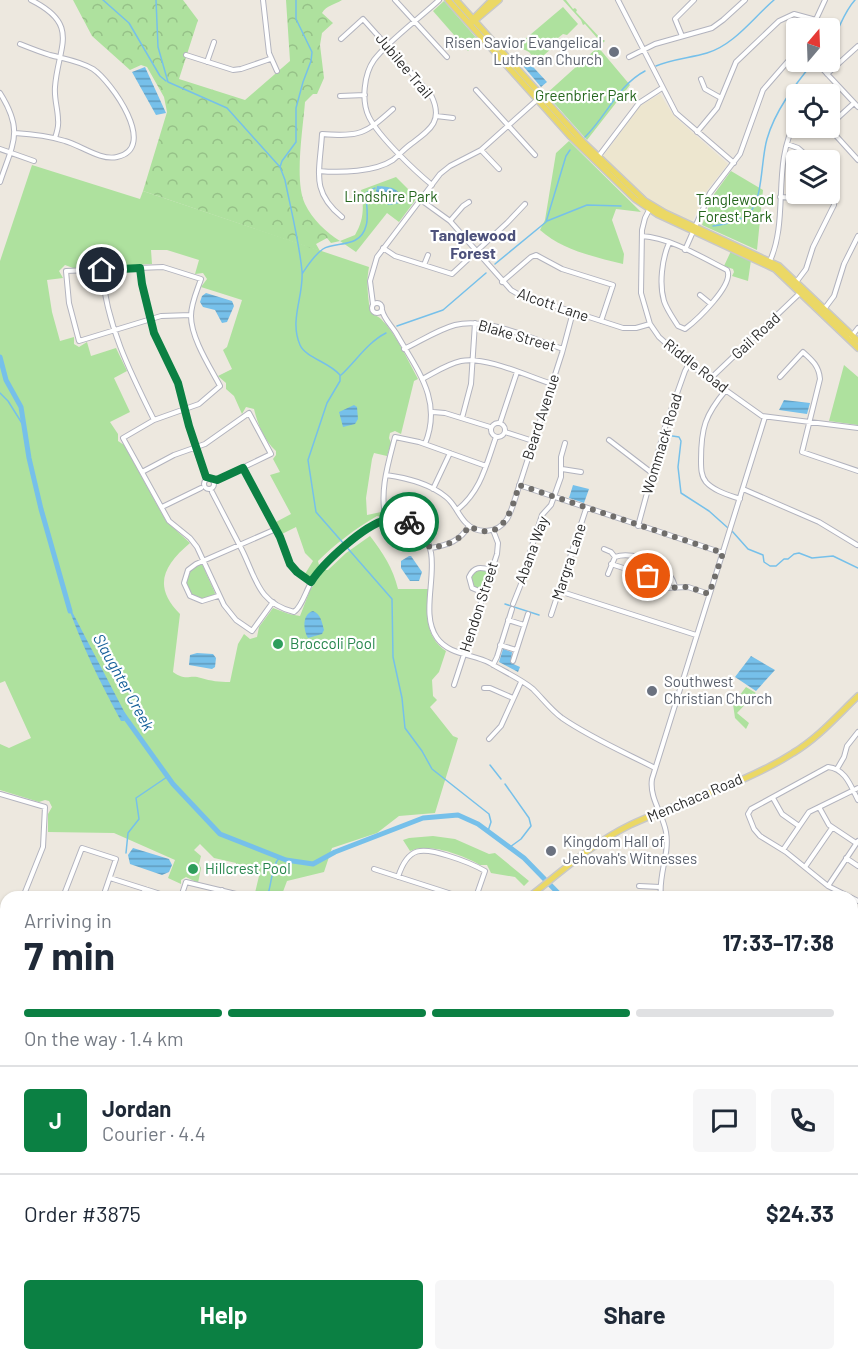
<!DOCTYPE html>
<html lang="en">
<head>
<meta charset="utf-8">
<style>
	body { margin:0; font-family:Barlow,sans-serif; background:#f6f6f7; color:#1f2937; height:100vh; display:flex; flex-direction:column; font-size:22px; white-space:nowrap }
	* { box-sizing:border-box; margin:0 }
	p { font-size:20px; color:#747a83 }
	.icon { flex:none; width:33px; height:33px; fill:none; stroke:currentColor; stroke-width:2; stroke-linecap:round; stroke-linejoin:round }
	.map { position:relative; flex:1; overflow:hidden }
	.panel { position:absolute; left:0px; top:891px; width:858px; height:470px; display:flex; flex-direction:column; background:#fff; border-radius:18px 18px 0 0; box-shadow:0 2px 4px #0004 }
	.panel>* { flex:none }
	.needle { width:39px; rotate:19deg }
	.tools { position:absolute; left:786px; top:18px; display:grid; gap:12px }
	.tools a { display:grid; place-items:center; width:54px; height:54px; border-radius:6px; background:#fff; box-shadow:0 2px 4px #0004; font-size:30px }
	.pin { position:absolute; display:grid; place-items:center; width:51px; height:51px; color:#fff; margin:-26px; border:3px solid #fff; border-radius:50%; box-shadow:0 2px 6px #0007 }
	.courier { position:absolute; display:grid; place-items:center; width:60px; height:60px; margin:-30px; border:4px solid #0b8043; border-radius:50%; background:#fff; color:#222; box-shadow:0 2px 8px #0007 }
	.summary em { font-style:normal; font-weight:700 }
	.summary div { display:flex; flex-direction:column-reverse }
	.summary { display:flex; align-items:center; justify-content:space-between; height:102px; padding:0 24px }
	h1 { font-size:39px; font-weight:700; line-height:45px }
	.bar { display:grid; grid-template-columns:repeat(4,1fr); gap:9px 6px; align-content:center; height:72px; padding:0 24px }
	.bar i { height:8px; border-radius:4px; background:#e0e1e3 }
	.bar .current { background:#0b8043 }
	.bar p { grid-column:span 4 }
	.line { display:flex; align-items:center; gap:15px; padding:0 24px; border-top:2px solid #e0e1e3 }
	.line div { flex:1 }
	.round { display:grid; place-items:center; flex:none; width:63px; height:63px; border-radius:6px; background:#f6f6f7 }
	.primary-button { display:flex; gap:12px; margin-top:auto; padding:12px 24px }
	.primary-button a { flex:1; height:69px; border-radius:6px; background:#0b8043; color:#fff; font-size:24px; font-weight:700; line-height:69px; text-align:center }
	.primary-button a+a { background:#f6f6f7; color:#1f2937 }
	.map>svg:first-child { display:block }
</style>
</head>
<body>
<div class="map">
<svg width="858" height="1360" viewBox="0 0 858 1360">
	<defs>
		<pattern id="forest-crowns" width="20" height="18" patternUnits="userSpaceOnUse" patternTransform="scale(1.5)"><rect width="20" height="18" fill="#aee19e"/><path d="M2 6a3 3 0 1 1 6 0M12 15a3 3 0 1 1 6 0" fill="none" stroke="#96c188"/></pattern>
		<pattern id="water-rules" width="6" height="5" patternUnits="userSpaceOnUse" patternTransform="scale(1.5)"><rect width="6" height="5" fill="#76c0ea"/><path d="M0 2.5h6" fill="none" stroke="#619cbe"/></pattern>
	</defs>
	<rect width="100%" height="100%" fill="#ede8df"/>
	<!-- education -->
	<path fill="#ede6cf" d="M660 94 674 116 728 164 708 189 693 220 691 221 656 205 604 158V155L640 106Z"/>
	<!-- grass -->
	<path fill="#aee19e" d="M563 0H566L573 9 575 8 577 10 576 12 602 40H604L605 41 598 47 630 85 587 140 546 94 598 47V39L585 24 583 25 581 20Z
		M444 1 479 41 468 51 433 11Z
		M563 7 578 24 567 35 563 34 558 38V43L537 61 529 52 523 49 524 40Z
		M569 141 641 212 616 209 612 220 624 254 623 264C595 257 562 250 540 230L545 220 556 153Z
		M32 165 140 199 143 191 369 267C366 283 368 296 370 311 373 316 377 315 381 319 397 335 407 359 418 379L414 381 401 434 395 431 390 433 389 438 391 443 387 456 374 453 372 459 366 498 367 515 381 512 382 517 377 516C356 528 335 544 318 561L319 565 311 576H308L305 574 313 561 305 553 296 527 282 534 276 522 291 514 270 475 280 472 273 459 276 455V451C264 440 258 425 254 409L246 407 242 414 234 396 226 389V383L218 376 232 369 223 350 227 347 242 300 201 287 207 279 203 273 195 274 199 260 167 250H151L152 264 73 268 65 265 59 271 63 278 47 280 52 312 60 341 74 337V344L79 347 87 342 91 356 116 348 127 371 114 378 130 412 110 422 118 434V441L124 445 166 521 190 543C164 565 152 586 180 614L173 672C187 682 189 674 201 678 211 681 219 682 230 682L238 644 244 634 250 639 257 637 259 627 273 608 289 614 300 616 310 590 324 570H328L346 553 370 536C383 553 393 568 398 589H428C427 613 424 636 446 651L439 672 432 680 433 696 437 700 430 707 453 736 458 738 435 813 399 816 377 833 332 848 324 872 287 881 281 897H254L259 876 235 870 236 863 214 858 200 844 194 850 201 856 199 864 201 868 198 883 186 877 181 880V884L168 878 175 860 114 833 48 832V814L52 807 49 801 45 800 39 802 0 790V744L9 748 31 738 5 681 0 683V261Z
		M731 171 763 190 757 250 702 225 712 197Z
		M396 177 417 198 399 222 387 213 356 252 340 241 355 235C364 220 364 207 361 190Z
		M731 251 751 260 748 281 732 276 734 272 733 269 724 266Z
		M844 365 858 377V425L829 421Z
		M200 564H202L215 593 214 596 204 599 190 594 186 583 188 572Z
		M483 569 489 572 482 590 473 587 471 578 476 570Z
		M746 687 756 693 737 713 749 723 746 729 735 718 733 704Z
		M433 836 455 839 489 854 495 853 529 881 524 886 515 877 491 873 487 865H480C463 855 428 842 410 851L403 840 409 838Z"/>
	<!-- forest -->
	<path fill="url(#forest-crowns)" d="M73 0H183L198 20 179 79 245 100 290 61 286 0H342C334 5 327 5 322 13L333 23 322 33 320 45 324 78 317 94H313L305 102C303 129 294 181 305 204 312 219 327 233 340 241L331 243 327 238 316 244 320 251 143 191 167 112 164 97 147 67 141 65 130 70 92 36Z"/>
	<!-- water -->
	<path fill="url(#water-rules)" d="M523 56 547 82 541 87 518 60Z
		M145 67 166 113 156 115 132 72Z
		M377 186C390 187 402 187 400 203L389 205 375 196Z
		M206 293 232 301 234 306 227 322 222 323 215 310 203 307 200 302 202 296Z
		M784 400 810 403 807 414 779 410Z
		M354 405 357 407 358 419 355 424 343 427 339 412Z
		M573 485 589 489 584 503 569 498Z
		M409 556H411L422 572 419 581H410L401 568V561Z
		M66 600 127 717 124 721H121C100 682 80 642 66 600Z
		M313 611C321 614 322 623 324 630L322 634 308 638C303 630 302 614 313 611Z
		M503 649 512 652 511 663 520 667 518 672 499 662Z
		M197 653 213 654 216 658 215 667 212 669 189 665 190 655Z
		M751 656 775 670 756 691 735 677Z
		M133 848 169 859 172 865 169 872 162 875 130 864 128 855Z"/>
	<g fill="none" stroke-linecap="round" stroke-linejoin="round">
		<!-- stream -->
		<path stroke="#76c0ea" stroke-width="1.5" d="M103 0 129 23 160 76 166 81
			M156 0 158 47 168 82 227 108 280 167 285 180C291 210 299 241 302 271 304 296 289 320 300 345 306 358 329 362 340 375V381L327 403 308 460 316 512 392 599 393 657 402 698 405 728 422 751 432 769 489 814 491 822 488 831
			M830 43C840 29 843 13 855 0
			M656 66C672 59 690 58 707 53 734 45 753 18 774 0
			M585 137C606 117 618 85 645 71
			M280 167 282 161 296 142V108L303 82 311 61 312 52 296 19V0
			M547 221 587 205 621 206
			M713 226C727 224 741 222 751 211 763 196 761 159 767 139 775 111 794 86 812 64
			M495 264 546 222 566 156 570 150
			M302 274C308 265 314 255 323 249 335 241 360 249 366 226 369 217 366 203 366 193L375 188
			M397 326 443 310 486 273
			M341 375C356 361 368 342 386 333
			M0 393 8 401 25 428
			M666 435 679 437 681 441 678 467 681 493 709 511 728 528
			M732 531 748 549 763 555 764 562 770 566H776L784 559H788L794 554 799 553 812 558 833 556 858 568
			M505 604 539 615
			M490 765 501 779
			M505 784 529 818 531 826 521 839 510 847
			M126 853 128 833 139 819 136 798 167 777
			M267 897C272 884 271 867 279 858
			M671 1354 672 1360"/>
		<!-- river -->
		<path stroke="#76c0ea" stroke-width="5" d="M0 357 6 380 21 407 29 458 41 509 70 611
			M122 713 173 784 220 834 286 860 313 864 335 852 423 818 458 815 478 824 524 858 562 897
			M721 1354 722 1360"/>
		<defs>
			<path id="minor" d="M31 0C81 25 58 46 55 87 54 99 58 109 58 120 59 126 57 132 55 138
				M263 0 269 53 277 71
				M395 0 447 57
				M618 0 676 113 734 163
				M812 28 825 0
				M682 36 675 19 694 0
				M186 55 233 70 241 69 270 59
				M629 57 655 44 712 28 723 20 745 0
				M207 62 214 42
				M816 62 858 107
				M827 74 858 46
				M701 79 705 89 721 98
				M476 90 535 155
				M0 93C24 131 13 143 0 182
				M340 96 365 95
				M436 116 453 118
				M830 125 854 103
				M829 128 858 160
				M697 132 717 108 736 62 779 21 794 14 816 20
				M15 133C32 134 49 136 65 141 80 145 101 161 117 157 159 148 111 81 93 69 80 61 65 59 50 55 40 52 30 48 20 44
				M787 144 798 148 812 160
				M0 149 34 161
				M481 150 499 169
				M598 157 639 103 662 88
				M319 171C340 173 375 172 393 160 399 155 404 149 411 144 430 130 444 121 431 95L363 19 341 39
				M432 185C415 171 379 137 369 117 361 101 364 74 374 60 388 41 421 17 439 0
				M780 197 795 198
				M421 200 450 221 511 290 518 294 623 328H636L650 324
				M649 210 645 218 642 230 641 293 650 324 659 337 689 364 762 416 858 428
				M342 217C310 191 320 171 322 134 360 137 365 134 393 109
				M450 221 463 206 469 202
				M642 236C671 238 701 257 727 270 735 284 697 320 685 329L678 326C673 318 667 310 664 301 659 284 662 259 669 243
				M383 248 395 256 452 274 507 223 525 204
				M685 250 710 193 740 154 763 90 796 52
				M769 263C790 219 771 165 796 121
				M424 265 428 255
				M140 268 142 284 154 333 178 383 195 447 206 477
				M102 270C106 324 130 372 154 420
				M797 281 806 269 813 247 834 205 835 191 830 180
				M502 282 531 257 536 255 562 269 613 285 601 321
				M700 295 711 304
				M372 308a5 5 0 1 1 10 0a5 5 0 1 1-10 0Z
				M373 304 370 281 377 257 440 174 450 166 481 150 539 98
				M825 308 834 296 844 264 858 236
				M382 310C384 319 391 325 396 333 417 370 443 400 425 444
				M191 315 161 316 79 341 69 303 66 271 163 267 201 279C197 291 191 303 191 316 191 338 210 367 220 386L199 404 154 420 123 438 169 521 190 538 197 547 224 605 236 620 252 631 273 602
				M851 337 858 328
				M404 349C421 341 437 330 455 325 488 317 532 339 563 349
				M780 377 803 352C812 360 819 366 820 379L802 452 858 471
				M422 379C434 373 447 364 461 361 486 356 527 376 552 384
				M710 379 800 293
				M726 390C705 415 701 428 701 460 701 468 701 476 706 482 714 491 729 495 740 499
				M433 412 445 413 490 427
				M462 418 471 384 475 323
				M491 430a7 7 0 1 1 14 0a7 7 0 1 1-14 0Z
				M500 423 517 372
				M505 432 533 441
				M609 440 652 473
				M243 468 280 537 290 564 297 572 311 582
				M562 469 581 472
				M142 472 174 455 205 444 249 413 271 454 217 480
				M386 475C407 478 429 483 446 497 455 504 458 515 466 523 478 535 498 533 507 519 510 514 512 508 514 502L562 353 573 312
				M204 484a5 5 0 1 1 10 0a5 5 0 1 1-10 0Z
				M519 485 723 553
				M433 489 450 453
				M743 489 819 522 857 545
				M212 492C222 511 232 531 242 550 256 578 258 603 294 612 302 607 306 590 312 581 323 563 368 522 389 519 398 518 408 521 415 526 451 552 415 607 437 638 449 655 473 654 490 663 503 671 521 679 533 689 543 699 551 710 562 718 591 738 624 752 655 768
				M162 507 201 488
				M457 510C481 491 486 465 496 437
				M386 520C379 492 388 464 395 437L419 442 486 466
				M638 526 665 427 685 371 689 364
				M431 548C448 545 460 541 469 526
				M604 549 611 552 615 557
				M611 564 648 576 665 588 688 587 709 594
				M608 574 615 557C634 550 673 566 675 588
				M559 591 696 635
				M484 593 472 588 469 577C474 566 481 567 491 570
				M218 596 202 601 190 596 184 583 188 570 196 564 276 529
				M513 604 523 579 524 571 542 515 551 505 561 477V457L565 443
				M551 615 586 509
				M508 620 524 625
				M500 645 516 650
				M513 661 528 614
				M493 665 497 657 512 609
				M454 685 497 554 498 543 493 530
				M484 688H490L513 698
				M489 739 501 726 521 682
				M837 769 844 757 847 746 858 732
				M0 794 45 807 43 847 23 897
				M773 798 782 814 799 826
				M858 800C851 787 846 769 828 767L751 809 748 814 754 829 760 836 786 852 828 886 858 901
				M819 807 829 825 856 843
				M783 850 809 812 858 788
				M846 858 858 866
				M805 867 832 828
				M374 869 461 897
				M398 877C408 846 422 847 449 856 462 860 473 864 485 871L476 897
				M110 878 170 897
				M639 886 660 887
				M828 886 858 841
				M63 897 82 848 116 859 103 897
				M142 897 145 889
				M181 897 186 882 236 894
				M220 897 222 890
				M333 897H334
				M661 897C658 875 670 854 666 832 663 814 649 798 652 779L765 417
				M0 933 6 935
				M852 944 858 935
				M0 1003 6 1004
				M0 1048 6 1039
				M0 1072 6 1074
				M0 1106 6 1108
				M852 1117 858 1105
				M0 1165 6 1159
				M852 1203 858 1205
				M0 1204 6 1201
				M0 1209 6 1205
				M0 1246 6 1248
				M0 1290 6 1292
				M212 1354 235 1360
				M63 1360 65 1354
				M118 1360 120 1354
				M246 1360 248 1354
				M278 1360 280 1354
				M381 1360 383 1354
				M420 1360 422 1354
				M459 1360 461 1354
				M499 1360 500 1354
				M535 1360 537 1354
				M572 1360 573 1354"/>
			<path id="major" d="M448 0 571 137 635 199 657 214 775 269 858 348
				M456 0 582 141 645 201 665 213 779 266 858 341
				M472 20 492 0
				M473 22 499 0
				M529 897C561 872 593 843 630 825 683 800 743 785 793 753 818 738 837 716 858 696
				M340 1360 341 1354"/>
		</defs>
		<!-- minor casing -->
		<use href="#minor" stroke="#b2b3be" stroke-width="6"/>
		<!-- major casing -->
		<use href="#major" stroke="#c8c8c8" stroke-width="8"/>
		<!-- minor -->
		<use href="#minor" stroke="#fff" stroke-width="4"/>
		<!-- major -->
		<use href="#major" stroke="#ebd865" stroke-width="5"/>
		<defs>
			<path id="rail" d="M852 991 858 982
				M598 1360 602 1354"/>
		</defs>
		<!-- rail casing -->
		<use href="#rail" stroke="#a1a2b5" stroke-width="4"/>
		<!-- rail -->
		<use href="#rail" stroke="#fff" stroke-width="1.5" stroke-dasharray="4.5" stroke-linecap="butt"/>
	</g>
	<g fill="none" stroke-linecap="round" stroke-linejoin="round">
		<!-- done -->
		<path stroke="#706e6b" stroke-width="6" stroke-dasharray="0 10.8" d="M409 522 421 531 430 548C448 545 460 541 469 526 503 545 512 509 519 485L723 553 709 594 688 587 665 588 648 576"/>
		<!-- route -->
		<path stroke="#0b8043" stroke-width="8" d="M102 270 140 268 142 284 154 333 178 383 189 426 206 477 217 480 243 468 280 537 290 564 297 572 311 582C323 563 364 525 386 520 394 518 401 520 409 522"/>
	</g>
	<!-- markers -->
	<g fill="#6b7280" stroke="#fff" stroke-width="2">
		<circle cx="614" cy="52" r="6"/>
		<circle cx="652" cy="691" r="6"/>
		<circle cx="551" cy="851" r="6"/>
	</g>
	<g fill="#2e9e5b" stroke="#fff" stroke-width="2">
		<circle cx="278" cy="644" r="6"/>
		<circle cx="193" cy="869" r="6"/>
	</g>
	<g text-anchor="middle" stroke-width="4.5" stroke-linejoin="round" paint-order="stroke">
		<!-- worship labels -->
		<g font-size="15" fill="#5b616d" stroke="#fff" text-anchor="start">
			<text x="602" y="48" text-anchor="end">Risen Savior Evangelical<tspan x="602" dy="17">Lutheran Church</tspan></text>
			<text x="664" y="687">Southwest<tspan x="664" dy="17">Christian Church</tspan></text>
			<text x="563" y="847">Kingdom Hall of<tspan x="563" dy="17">Jehovah's Witnesses</tspan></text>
		</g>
		<!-- street labels -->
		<g font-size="15" fill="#2c2c2c" stroke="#fff">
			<text transform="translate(404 66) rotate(50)" y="5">Jubilee Trail</text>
			<text transform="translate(553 305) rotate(19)" y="5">Alcott Lane</text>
			<text transform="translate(517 336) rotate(16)" y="5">Blake Street</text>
			<text transform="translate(756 336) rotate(-43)" y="5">Gail Road</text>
			<text transform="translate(696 366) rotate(38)" y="5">Riddle Road</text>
			<text transform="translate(541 417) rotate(-72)" y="5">Beard Avenue</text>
			<text transform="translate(662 444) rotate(-73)" y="5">Wommack Road</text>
			<text transform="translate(532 550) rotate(-70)" y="5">Abana Way</text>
			<text transform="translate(569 562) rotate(-72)" y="5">Margra Lane</text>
			<text transform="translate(479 607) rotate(-72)" y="5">Hendon Street</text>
			<text transform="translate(695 798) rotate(-23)" y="5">Menchaca Road</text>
		</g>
		<!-- park labels -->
		<g font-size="15" fill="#26661e" stroke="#fff">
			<text x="586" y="101">Greenbrier Park</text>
			<text x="391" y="202">Lindshire Park</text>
			<text x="735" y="205">Tanglewood<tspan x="735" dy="17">Forest Park</tspan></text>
		</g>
		<!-- leisure labels -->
		<g font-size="15" fill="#27864d" stroke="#fff" text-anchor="start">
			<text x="290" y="649">Broccoli Pool</text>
			<text x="205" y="874">Hillcrest Pool</text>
		</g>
		<!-- neighbourhood labels -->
		<g font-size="16" font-weight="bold" fill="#4d517b" stroke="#fff">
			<text x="473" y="241">Tanglewood<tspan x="473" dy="18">Forest</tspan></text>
		</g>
		<!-- water labels -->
		<g font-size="16" font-style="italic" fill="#135e98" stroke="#fff">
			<text transform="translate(124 682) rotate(61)" y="6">Slaughter Creek</text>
		</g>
	</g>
</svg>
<div class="tools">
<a><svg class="needle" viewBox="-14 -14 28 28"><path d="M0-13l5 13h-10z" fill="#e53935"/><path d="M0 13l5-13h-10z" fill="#747a83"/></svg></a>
<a><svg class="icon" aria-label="locate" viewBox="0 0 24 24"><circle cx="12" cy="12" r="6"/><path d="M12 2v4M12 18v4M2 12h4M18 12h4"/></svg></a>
<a><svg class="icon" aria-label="layers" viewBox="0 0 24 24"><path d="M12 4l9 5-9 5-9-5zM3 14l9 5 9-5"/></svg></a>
</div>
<div class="pin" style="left:648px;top:576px;background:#ea580c"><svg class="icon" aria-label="bag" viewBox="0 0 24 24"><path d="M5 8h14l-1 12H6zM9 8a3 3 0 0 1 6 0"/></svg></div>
<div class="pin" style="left:102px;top:270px;background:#1f2937"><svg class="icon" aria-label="home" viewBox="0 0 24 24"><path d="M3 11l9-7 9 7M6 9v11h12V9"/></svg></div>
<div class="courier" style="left:409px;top:522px"><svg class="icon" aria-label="bike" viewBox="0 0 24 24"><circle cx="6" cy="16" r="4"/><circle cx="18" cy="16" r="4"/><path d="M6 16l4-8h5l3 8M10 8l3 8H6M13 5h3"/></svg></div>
<section class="panel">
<div class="summary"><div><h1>7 min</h1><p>Arriving in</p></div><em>17:33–17:38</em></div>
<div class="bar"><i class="current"></i><i class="current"></i><i class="current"></i><i></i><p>On the way · 1.4 km</p></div>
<div class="line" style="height:108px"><b class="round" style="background:#0b8043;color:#fff">J</b><div><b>Jordan</b><p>Courier · 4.4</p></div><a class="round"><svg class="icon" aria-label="chat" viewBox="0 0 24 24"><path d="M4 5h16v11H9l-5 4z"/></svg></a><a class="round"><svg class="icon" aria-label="phone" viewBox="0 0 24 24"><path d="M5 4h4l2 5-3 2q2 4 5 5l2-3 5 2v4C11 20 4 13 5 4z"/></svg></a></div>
<div class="line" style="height:78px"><div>Order #3875</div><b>$24.33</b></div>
<div class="primary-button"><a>Help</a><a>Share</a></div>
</section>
</div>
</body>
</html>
